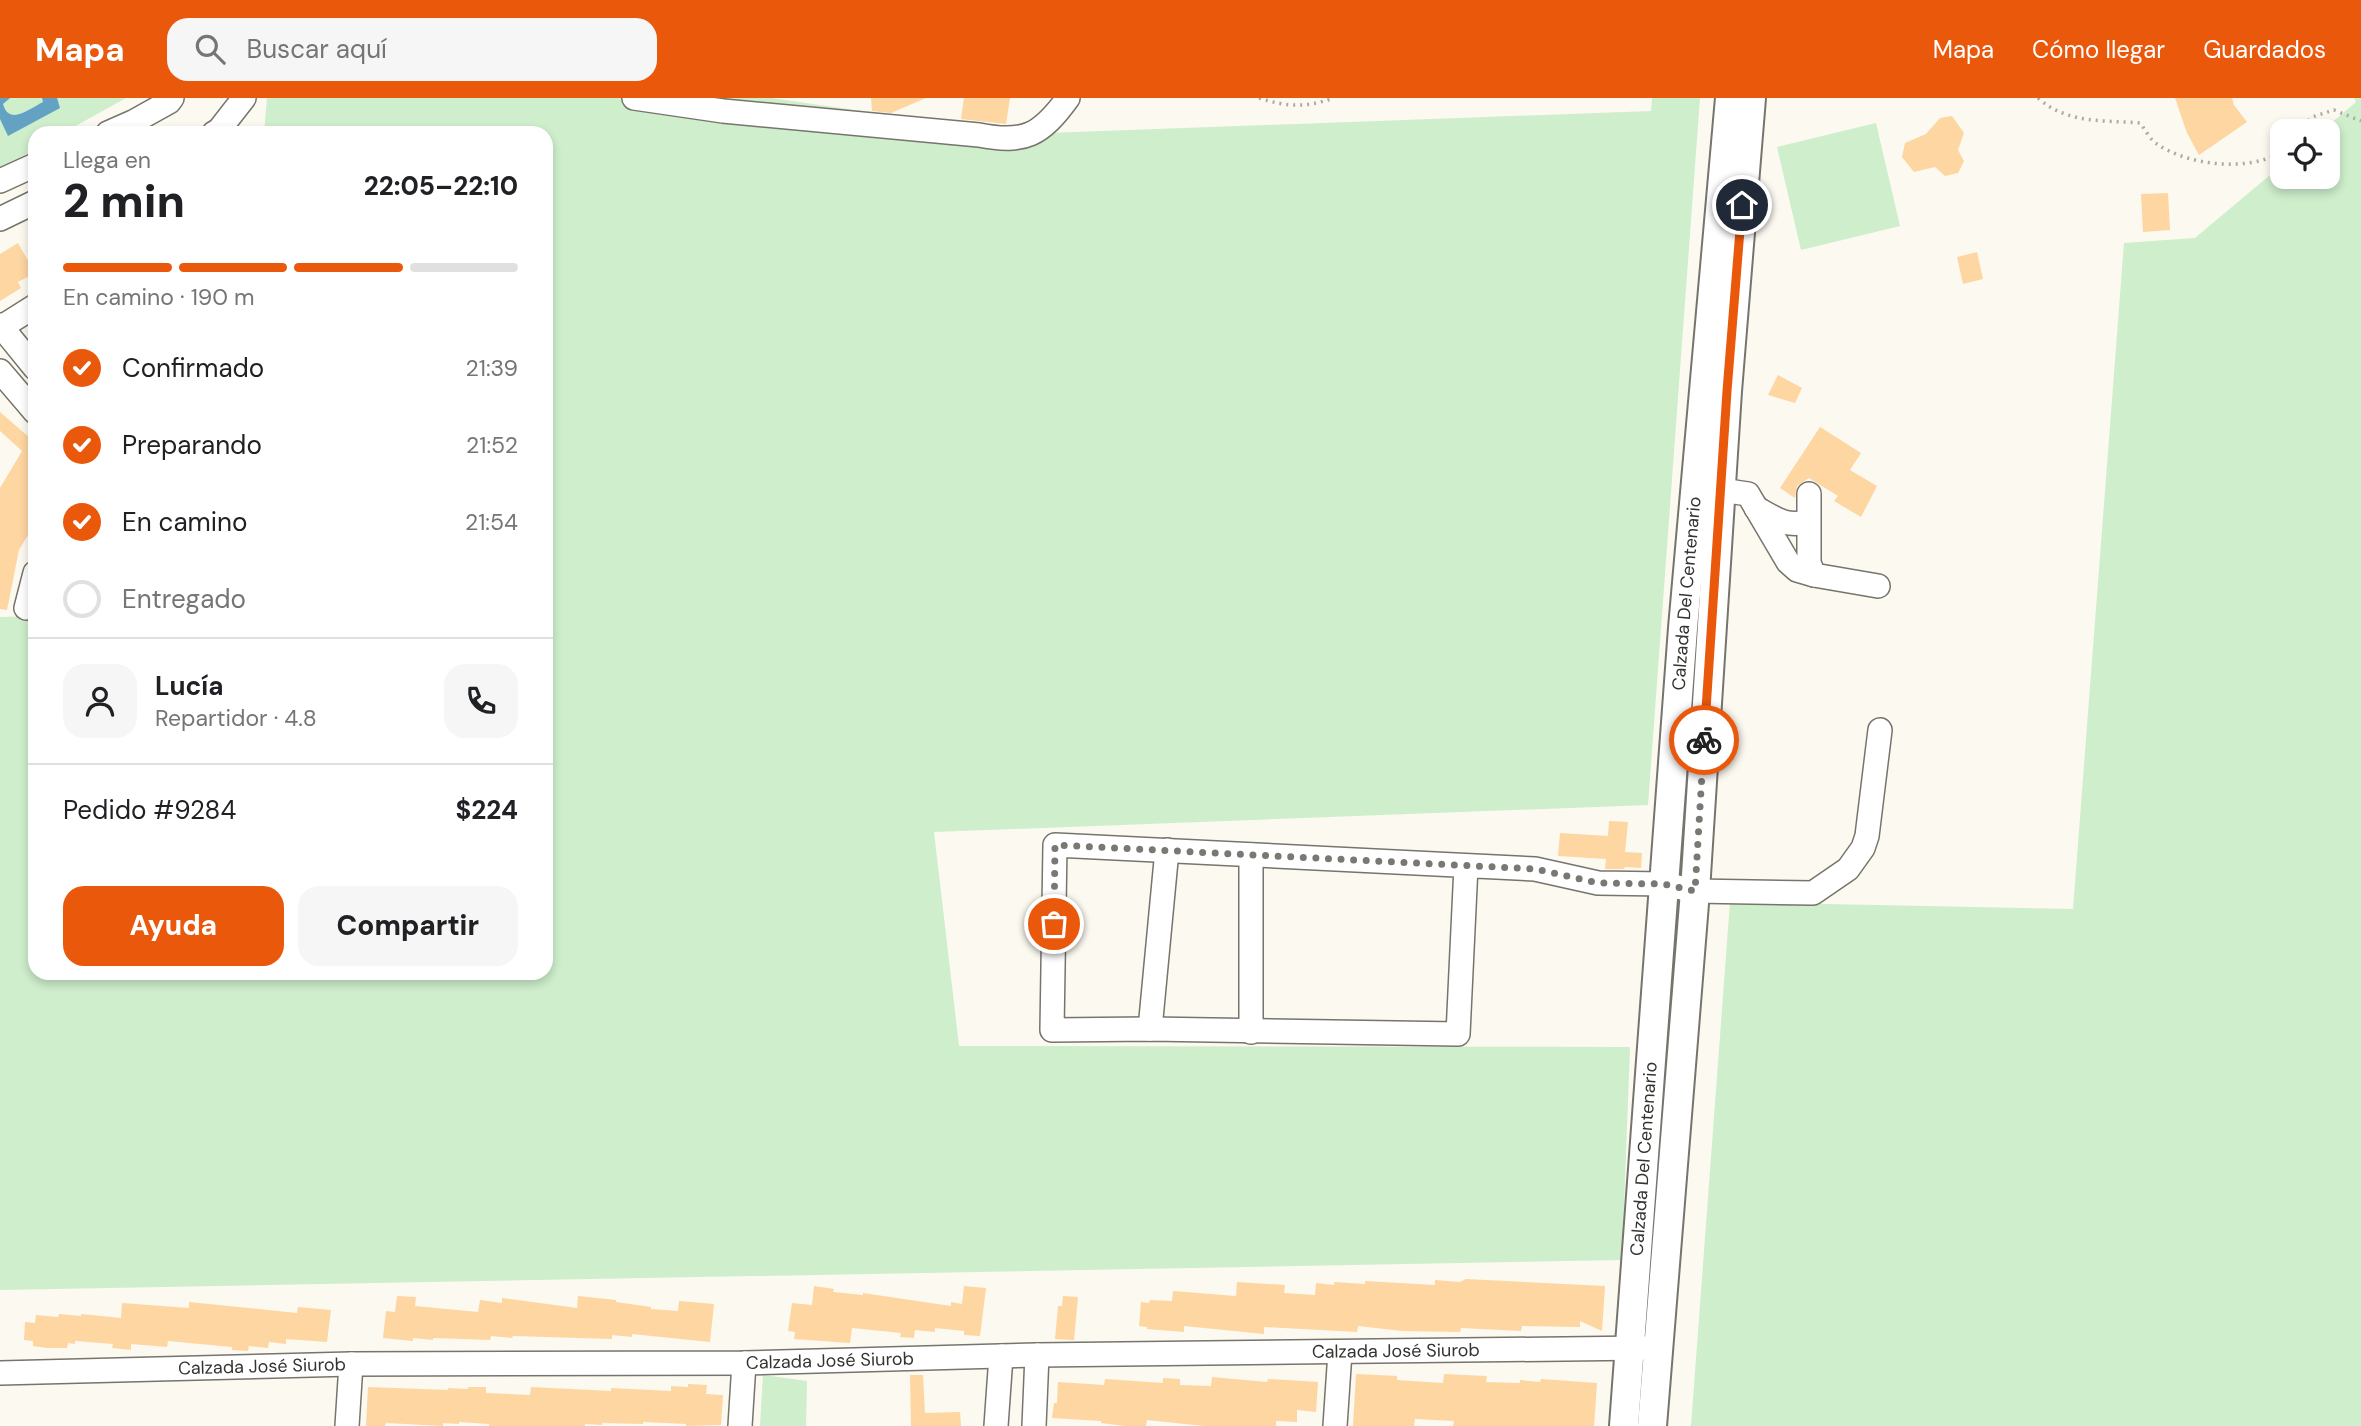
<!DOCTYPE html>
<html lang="es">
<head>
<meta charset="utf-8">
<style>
	body { margin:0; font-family:"DM Sans",sans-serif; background:#f6f6f6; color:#202124; height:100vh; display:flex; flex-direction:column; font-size:26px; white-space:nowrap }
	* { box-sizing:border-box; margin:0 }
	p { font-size:23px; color:#757577 }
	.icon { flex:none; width:38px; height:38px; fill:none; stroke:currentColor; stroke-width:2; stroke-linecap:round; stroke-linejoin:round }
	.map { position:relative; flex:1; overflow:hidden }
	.details { position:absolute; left:28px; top:28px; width:525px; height:854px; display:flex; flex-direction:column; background:#fff; border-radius:21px; box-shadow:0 4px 10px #0003 }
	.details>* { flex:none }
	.tools { position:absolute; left:2270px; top:21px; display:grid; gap:14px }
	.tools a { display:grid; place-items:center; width:70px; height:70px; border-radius:14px; background:#fff; box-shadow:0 4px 10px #0003; font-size:35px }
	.pin { position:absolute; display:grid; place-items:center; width:60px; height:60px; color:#fff; margin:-30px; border:4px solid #fff; border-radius:50%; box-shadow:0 2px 7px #0007 }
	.courier { position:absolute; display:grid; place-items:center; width:70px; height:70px; margin:-35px; border:5px solid #ea580c; border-radius:50%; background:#fff; color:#222; box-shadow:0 2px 9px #0007 }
	.headline em { font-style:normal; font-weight:800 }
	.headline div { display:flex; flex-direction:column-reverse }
	.headline { display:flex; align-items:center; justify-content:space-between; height:119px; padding:0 35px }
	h1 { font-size:46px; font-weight:800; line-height:52px }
	.bar { display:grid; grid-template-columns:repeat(4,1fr); gap:10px 7px; align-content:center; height:84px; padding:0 35px }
	.bar i { height:9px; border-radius:5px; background:#e0e0e0 }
	.bar .active { background:#ea580c }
	.bar p { grid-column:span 4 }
	.line { display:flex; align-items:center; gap:18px; padding:0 35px; border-top:2px solid #e0e0e0 }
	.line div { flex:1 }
	.round { display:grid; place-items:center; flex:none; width:74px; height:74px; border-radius:21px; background:#f6f6f6 }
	ol { padding:0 35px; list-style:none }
	li { display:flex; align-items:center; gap:21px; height:77px }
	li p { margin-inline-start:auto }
	li .icon { padding:7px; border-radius:50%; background:#ea580c; color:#fff; stroke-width:4 }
	li:last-child { color:#757577 }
	li i { width:38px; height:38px; border:4px solid #e0e0e0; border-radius:50% }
	.cta { display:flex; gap:14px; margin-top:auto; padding:14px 35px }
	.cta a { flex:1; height:80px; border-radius:21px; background:#ea580c; color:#fff; font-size:28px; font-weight:800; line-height:80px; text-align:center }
	.cta a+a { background:#f6f6f6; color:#202124 }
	header { display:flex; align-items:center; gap:42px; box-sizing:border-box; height:98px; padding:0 35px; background:#ea580c; color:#fff }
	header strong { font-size:33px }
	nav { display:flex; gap:38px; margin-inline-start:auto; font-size:24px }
	.search { width:490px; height:63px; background:#f6f6f6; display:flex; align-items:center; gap:18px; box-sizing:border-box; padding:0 24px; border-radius:21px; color:#757577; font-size:26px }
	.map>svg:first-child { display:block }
</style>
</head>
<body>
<header>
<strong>Mapa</strong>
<div class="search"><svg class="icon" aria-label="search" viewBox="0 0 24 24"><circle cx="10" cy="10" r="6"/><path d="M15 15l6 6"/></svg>Buscar aquí</div>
<nav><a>Mapa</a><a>Cómo llegar</a><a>Guardados</a></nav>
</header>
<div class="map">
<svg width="2361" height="1328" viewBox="0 0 2361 1328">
	<rect width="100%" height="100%" fill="#fbf9f0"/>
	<!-- green -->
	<path fill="#ceeecc" d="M0 0H126L63 35H35V51L0 71Z
		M267 0H771L1021 36 1651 13 1652 0H1700L1648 707 934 734 959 948 1630 949 1622 1162 0 1192V519L35 518V875H546V35H264Z
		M2354 0H2361V1328H1691L1730 804 2073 811 2124 145 2195 140 2282 67V79H2328V33H2322L2356 4Z
		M1876 25 1900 128 1801 152 1777 49Z
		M763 1277 807 1283 806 1328H760Z"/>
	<!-- water -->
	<path fill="#63a2c3" d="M0 0H10L3 6C9 28 29 11 43 4L42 0H57L60 10 8 38 0 21Z"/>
	<!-- building -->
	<path fill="#fed6a2" d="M871 0H926L891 15 872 13Z
		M964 0H1010L1006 26 961 21Z
		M2175 0H2232L2234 7 2247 24 2199 57 2187 35Z
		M1952 18 1964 35 1958 52 1964 63 1958 75 1945 78 1935 69 1914 74 1902 59 1905 45 1926 36 1940 20Z
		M2168 95 2170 132 2143 134 2141 96Z
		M18 145 35 175 18 184 21 190 0 203V156Z
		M1977 154 1983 181 1963 186 1957 159Z
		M1778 277 1802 290 1795 305 1768 297Z
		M0 314 30 340 35 332V425L19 452 7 512 0 511V390L22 353 0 333Z
		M1820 329 1861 355 1850 372 1877 388 1861 419 1834 403 1838 398 1809 380 1797 388 1795 400 1780 390Z
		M1609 723 1628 724 1625 754 1642 755 1641 770 1625 769 1624 771H1605L1606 761 1558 758 1560 735 1608 738Z
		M1466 1181 1605 1188 1602 1233 1580 1223V1229L1522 1228 1521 1233 1461 1230 1460 1234 1402 1233 1358 1228 1357 1234 1264 1229V1236L1184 1228V1234L1147 1231V1229L1139 1228 1141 1204 1149 1205 1150 1202 1172 1203 1173 1193 1236 1198 1237 1184 1285 1187 1284 1195 1315 1197 1316 1185 1334 1187V1184L1365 1186V1183L1435 1187V1182L1460 1184Z
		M814 1188 834 1191 833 1194 863 1197V1195L951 1208V1204L962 1206 964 1188 986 1190 980 1238 964 1237V1233L935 1230V1234L915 1232 914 1240 900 1239 901 1235 852 1230 850 1245 794 1241 795 1234 788 1233 792 1205 812 1207Z
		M397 1198 416 1199 415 1208 478 1214 480 1202 502 1205V1200L577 1210 578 1198 616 1202V1204L651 1209V1211L678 1213 679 1203 714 1206 710 1244 632 1236V1239L612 1237V1241L513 1238 512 1240 491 1238 490 1242 433 1240V1242L413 1240V1243L383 1240 386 1213 395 1214Z
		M1063 1198 1078 1199 1074 1242 1055 1241 1058 1208H1062Z
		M189 1204 297 1215 298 1209 331 1212 327 1244 286 1241V1246L269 1244 268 1250 249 1248 248 1253 232 1252V1249L168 1243 167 1249 131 1246V1252L112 1250 113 1246 75 1243V1246L68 1245 67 1250H47L33 1248V1243L24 1242 25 1224 35 1225 36 1217 58 1219 59 1216 81 1218V1216L121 1220 122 1205 189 1210Z
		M1356 1276 1397 1278V1282L1443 1285 1444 1276 1487 1278 1486 1284 1520 1285V1282L1540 1284 1541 1281 1597 1285 1594 1328H1453L1454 1323 1415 1321 1414 1328H1353Z
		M910 1277H923L925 1315 960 1314 961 1328H911Z
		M1212 1279 1267 1284 1268 1281 1318 1284 1316 1314 1297 1312V1324L1276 1323V1328H1204L1147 1322 1146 1328H1125L1101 1325V1323L1052 1320 1054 1305H1057L1058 1284 1104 1287 1105 1281 1163 1285V1280L1180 1281V1287L1211 1288Z
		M688 1286 707 1287 706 1296 723 1297 721 1327 686 1328V1326L643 1324V1326L602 1325V1327L585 1326V1328H489V1326L459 1324V1326L443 1325V1328L386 1325 385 1328H366L368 1289 448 1292V1290L468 1291V1289H486V1295L530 1297 531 1289 611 1293V1290L671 1293V1288L688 1289Z"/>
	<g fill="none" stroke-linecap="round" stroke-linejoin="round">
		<defs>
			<g id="minor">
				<path d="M634 0 723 13 979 37C1025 46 1041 37 1068 0"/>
				<path d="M108 35 133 24 169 4 172 0"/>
				<path d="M214 35 219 32 244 0"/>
				<path d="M0 83 35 67"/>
				<path d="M0 121 35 104"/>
				<path d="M0 227 35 270"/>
				<path d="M0 230 35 208"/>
				<path d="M0 273 35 314"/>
				<path d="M1721 392 1748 396 1788 464 1797 472 1814 477"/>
				<path d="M1809 396V465L1814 477 1878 488"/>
				<path d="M1756 410C1776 421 1785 429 1808 424"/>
				<path d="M26 510 35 475"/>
				<path d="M1251 757V934"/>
				<path d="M1466 768 1458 936 1150 931 1052 932 1055 747 1535 771 1598 785 1664 786 1695 793 1813 795 1848 771 1863 750 1867 738 1880 632"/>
				<path d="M1150 931 1167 752"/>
				<path id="s1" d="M0 1275 351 1266 744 1265 1037 1257 1645 1250"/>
				<path d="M347 1328 351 1266"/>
				<path d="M740 1328 744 1265"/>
				<path d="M996 1328 1001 1258"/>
				<path d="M1034 1328 1037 1257"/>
				<path d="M1335 1328 1340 1254"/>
			</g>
			<g id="major">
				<path id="s2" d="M1624 1328 1683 530 1730 0"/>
				<path d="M1652 1328 1695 793 1727 293 1751 0"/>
			</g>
		</defs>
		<!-- minor casing -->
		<use href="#minor" stroke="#76746c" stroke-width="26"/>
		<!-- major casing -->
		<use href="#major" stroke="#76746c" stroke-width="32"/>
		<!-- path -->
		<path stroke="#abaaa3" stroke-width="3.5" stroke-dasharray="2 5" stroke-linecap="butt" d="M1259 0C1288 9 1304 10 1334 0
			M2038 0C2067 26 2103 22 2140 25 2145 31 2150 42 2157 46 2189 68 2248 74 2282 54
			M2299 33 2312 19 2334 12 2361 23"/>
		<!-- minor -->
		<use href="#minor" stroke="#fff" stroke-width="23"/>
		<!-- major -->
		<use href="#major" stroke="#fff" stroke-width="28"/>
	</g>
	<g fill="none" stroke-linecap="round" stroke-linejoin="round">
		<!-- done -->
		<path stroke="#7a7873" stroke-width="7" stroke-dasharray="0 12.6" d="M1054 826 1055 747 1535 771 1598 785 1664 786 1695 793 1704 642"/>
		<!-- route -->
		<path stroke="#ea580c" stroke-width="9" d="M1704 642 1727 293 1742 107"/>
	</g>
	<g text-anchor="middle" stroke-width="7" stroke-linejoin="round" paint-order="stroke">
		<!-- street labels -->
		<g font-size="18" fill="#343330" stroke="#fff">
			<text dy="6" stroke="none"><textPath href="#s2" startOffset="835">Calzada Del Centenario</textPath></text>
			<text dy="6" stroke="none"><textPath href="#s2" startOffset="268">Calzada Del Centenario</textPath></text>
			<text dy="6" stroke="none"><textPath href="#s1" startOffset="1396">Calzada José Siurob</textPath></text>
			<text dy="6" stroke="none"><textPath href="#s1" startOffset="830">Calzada José Siurob</textPath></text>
			<text dy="6" stroke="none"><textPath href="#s1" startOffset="262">Calzada José Siurob</textPath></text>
		</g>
	</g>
</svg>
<div class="tools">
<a><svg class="icon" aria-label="locate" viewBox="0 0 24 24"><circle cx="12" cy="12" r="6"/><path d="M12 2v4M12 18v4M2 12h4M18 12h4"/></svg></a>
</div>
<div class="pin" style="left:1054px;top:826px;background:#ea580c"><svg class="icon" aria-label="bag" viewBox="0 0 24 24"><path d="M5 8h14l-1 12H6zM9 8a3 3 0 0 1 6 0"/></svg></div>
<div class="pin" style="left:1742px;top:107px;background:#1f2937"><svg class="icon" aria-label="home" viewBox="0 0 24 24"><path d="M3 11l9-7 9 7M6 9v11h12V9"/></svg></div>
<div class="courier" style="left:1704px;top:642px"><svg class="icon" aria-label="bike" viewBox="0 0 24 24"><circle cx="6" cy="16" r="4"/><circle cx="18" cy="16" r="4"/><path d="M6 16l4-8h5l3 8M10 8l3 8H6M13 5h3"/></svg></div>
<section class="details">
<div class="headline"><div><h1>2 min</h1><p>Llega en</p></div><em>22:05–22:10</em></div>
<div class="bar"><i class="active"></i><i class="active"></i><i class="active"></i><i></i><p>En camino · 190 m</p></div>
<ol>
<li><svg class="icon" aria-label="check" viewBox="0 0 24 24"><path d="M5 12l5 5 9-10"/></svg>Confirmado<p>21:39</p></li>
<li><svg class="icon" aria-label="check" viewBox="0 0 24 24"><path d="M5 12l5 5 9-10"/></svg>Preparando<p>21:52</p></li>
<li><svg class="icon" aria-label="check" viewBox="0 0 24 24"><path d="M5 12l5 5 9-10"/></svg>En camino<p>21:54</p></li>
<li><i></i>Entregado</li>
</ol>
<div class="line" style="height:126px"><a class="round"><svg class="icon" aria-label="person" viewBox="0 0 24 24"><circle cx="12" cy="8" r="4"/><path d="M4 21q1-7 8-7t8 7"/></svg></a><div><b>Lucía</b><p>Repartidor · 4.8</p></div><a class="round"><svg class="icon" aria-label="phone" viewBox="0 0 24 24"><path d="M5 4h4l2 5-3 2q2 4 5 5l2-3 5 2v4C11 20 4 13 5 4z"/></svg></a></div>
<div class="line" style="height:91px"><div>Pedido #9284</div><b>$224</b></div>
<div class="cta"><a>Ayuda</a><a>Compartir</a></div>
</section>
</div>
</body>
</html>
